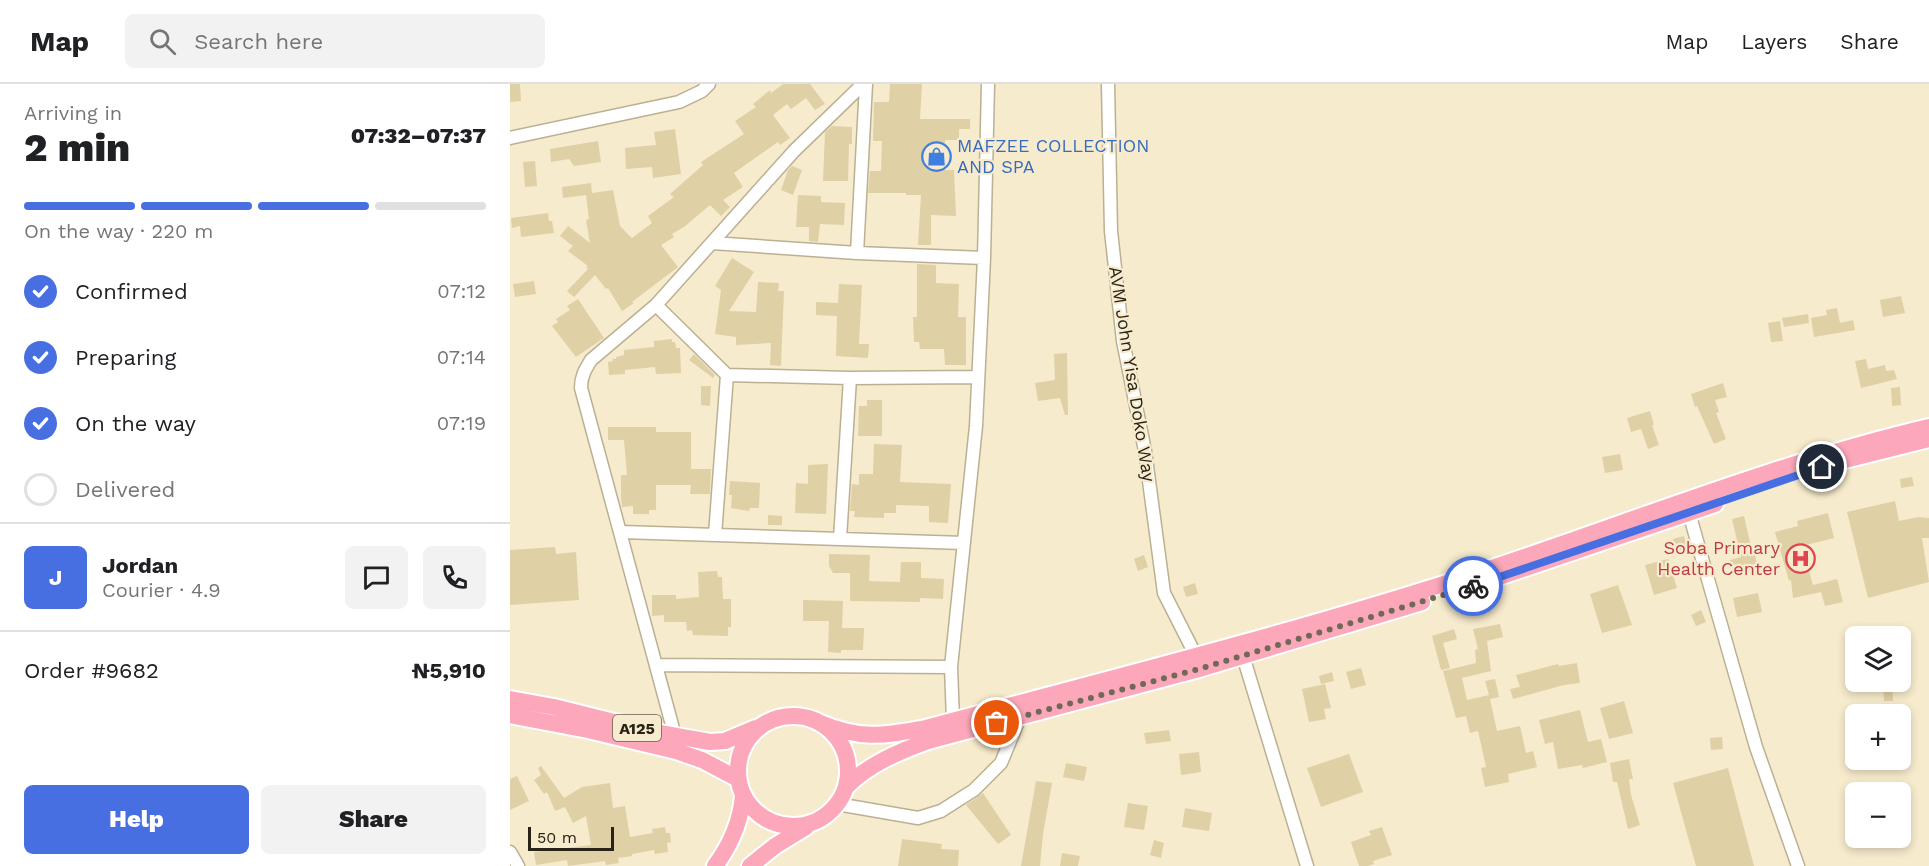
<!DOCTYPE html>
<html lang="en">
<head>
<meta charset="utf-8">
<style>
	body { margin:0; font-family:"Work Sans",sans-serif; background:#f2f2f2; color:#202124; height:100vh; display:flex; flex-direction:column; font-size:22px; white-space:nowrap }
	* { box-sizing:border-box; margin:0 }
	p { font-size:20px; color:#757577 }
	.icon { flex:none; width:33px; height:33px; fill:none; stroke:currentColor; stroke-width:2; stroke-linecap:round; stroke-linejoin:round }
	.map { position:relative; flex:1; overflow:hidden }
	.details { display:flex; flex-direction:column; background:#fff; width:510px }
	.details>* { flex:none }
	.tools { position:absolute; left:1335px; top:542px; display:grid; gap:12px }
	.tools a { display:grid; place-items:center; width:66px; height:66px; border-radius:9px; background:#fff; box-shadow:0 3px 9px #0003; font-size:30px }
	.scale { position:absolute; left:18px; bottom:15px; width:86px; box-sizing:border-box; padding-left:6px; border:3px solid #282318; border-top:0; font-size:16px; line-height:21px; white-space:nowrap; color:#282318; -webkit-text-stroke:4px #f7ebcd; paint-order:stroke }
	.pin { position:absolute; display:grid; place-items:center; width:51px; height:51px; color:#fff; margin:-26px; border:3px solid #fff; border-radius:50%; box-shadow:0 2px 6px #0007 }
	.courier { position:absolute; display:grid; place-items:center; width:60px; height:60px; margin:-30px; border:4px solid #476fe2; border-radius:50%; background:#fff; color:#222; box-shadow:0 2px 8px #0007 }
	.headline em { font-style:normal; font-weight:800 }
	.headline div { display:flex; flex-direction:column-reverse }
	.headline { display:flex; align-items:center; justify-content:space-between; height:102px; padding:0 24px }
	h1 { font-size:39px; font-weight:800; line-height:45px }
	.bar { display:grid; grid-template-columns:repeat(4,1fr); gap:9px 6px; align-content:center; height:72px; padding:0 24px }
	.bar i { height:8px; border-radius:4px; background:#e0e0e0 }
	.bar .selected { background:#476fe2 }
	.bar p { grid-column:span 4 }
	.line { display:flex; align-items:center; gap:15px; padding:0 24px; border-top:2px solid #e0e0e0 }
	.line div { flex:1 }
	.round { display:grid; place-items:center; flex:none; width:63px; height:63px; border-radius:9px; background:#f2f2f2 }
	ol { padding:0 24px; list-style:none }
	li { display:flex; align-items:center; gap:18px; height:66px }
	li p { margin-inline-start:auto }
	li .icon { padding:6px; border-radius:50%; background:#476fe2; color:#fff; stroke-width:4 }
	li:last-child { color:#757577 }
	li i { width:33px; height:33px; border:3px solid #e0e0e0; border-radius:50% }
	.cta { display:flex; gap:12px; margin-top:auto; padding:12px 24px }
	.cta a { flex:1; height:69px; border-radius:9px; background:#476fe2; color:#fff; font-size:24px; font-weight:800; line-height:69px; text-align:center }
	.cta a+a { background:#f2f2f2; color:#202124 }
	header { display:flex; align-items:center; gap:36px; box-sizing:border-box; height:84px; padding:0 30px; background:#fff; border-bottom:2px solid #e0e0e0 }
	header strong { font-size:28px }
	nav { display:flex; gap:33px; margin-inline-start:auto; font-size:21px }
	.search { width:420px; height:54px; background:#f2f2f2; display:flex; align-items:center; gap:15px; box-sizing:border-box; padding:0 21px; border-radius:9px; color:#757577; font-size:22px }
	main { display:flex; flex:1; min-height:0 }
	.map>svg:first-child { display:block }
</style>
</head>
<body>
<header>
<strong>Map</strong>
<div class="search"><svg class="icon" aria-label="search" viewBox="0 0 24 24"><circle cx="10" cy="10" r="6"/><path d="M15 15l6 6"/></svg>Search here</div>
<nav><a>Map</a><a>Layers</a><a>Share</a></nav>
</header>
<main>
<section class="details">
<div class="headline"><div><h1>2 min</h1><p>Arriving in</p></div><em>07:32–07:37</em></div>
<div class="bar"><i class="selected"></i><i class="selected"></i><i class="selected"></i><i></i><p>On the way · 220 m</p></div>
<ol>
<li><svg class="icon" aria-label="check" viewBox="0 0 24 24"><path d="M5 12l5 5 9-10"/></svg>Confirmed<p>07:12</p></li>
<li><svg class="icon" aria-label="check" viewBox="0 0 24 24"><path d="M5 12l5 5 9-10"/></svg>Preparing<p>07:14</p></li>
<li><svg class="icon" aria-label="check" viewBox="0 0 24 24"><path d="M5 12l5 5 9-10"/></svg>On the way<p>07:19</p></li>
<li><i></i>Delivered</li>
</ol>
<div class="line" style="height:108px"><b class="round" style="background:#476fe2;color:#fff">J</b><div><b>Jordan</b><p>Courier · 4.9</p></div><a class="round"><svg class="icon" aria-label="chat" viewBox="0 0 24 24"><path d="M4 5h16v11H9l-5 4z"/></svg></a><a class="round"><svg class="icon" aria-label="phone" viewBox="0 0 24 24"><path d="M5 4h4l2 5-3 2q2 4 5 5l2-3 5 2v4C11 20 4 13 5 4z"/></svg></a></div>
<div class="line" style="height:78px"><div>Order #9682</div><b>₦5,910</b></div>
<div class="cta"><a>Help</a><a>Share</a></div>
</section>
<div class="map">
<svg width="1419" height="782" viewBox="0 0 1419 782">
	<rect width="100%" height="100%" fill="#f7ebcd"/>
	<!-- building -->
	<path fill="#e0d0a6" d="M0 0H10L11 17 0 18Z
		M273 0H300L315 20 305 26 296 14 281 25 277 20 263 31 280 54 270 61 268 58 224 89 233 103 213 116 220 123 211 132 200 121 174 143 162 150 164 153 151 161 168 183 122 218 124 219 112 227 98 204 96 205 85 191 64 213 57 207 78 185 76 183 78 182 58 167 63 162 50 152 58 142 80 159 76 136 79 135 76 111 53 114 52 103 81 99 82 109 103 106 110 142 122 154 142 139 138 132 164 113 160 110 193 81 191 78 234 50 225 37 246 23 243 20 260 6 261 9Z
		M380 0H412L410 35H460V45H449V56H435L433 86H444L446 132 421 131V161H408L411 111H396V109H358L360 87H371L372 57H363L364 18H379Z
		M322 42 342 43V60H339L338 97H313L315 48Z
		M165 45 171 90 143 94 142 83 116 85 115 64 146 61 144 48Z
		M88 57 91 78 64 82 59 75 41 78 40 65Z
		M25 77 27 102 15 103 13 78Z
		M282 82 292 86 283 111 271 106 278 86Z
		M288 111 311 112V118L335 119 334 141 310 140 308 158 299 157V143H286Z
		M38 129 39 137H42L44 149 11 153 10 142 2 144 1 134Z
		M222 174 244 188 219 227 246 228 248 198 269 199 268 207H274L271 282 260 281 261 259 226 261V253L205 250 211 206 205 202Z
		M407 180 426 181V199L449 200 448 233H456V281H435L434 265H410L409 258H404L403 233H407Z
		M24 197 26 210 5 213 3 200Z
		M329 200 352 201 349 260H359L358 274 326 272 327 232 306 231V218L328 219Z
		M1391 212 1395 229 1373 233 1370 216Z
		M68 215 94 254 66 273 42 242 48 238 46 235 60 226 57 222Z
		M1327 224 1330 239 1343 236 1345 246 1304 253 1301 234 1317 231 1316 226Z
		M1298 230 1299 239 1274 243 1272 234Z
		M1270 237 1273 257 1261 258 1258 239Z
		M162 255V258H165L166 264H170L171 289 146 290 145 283 115 286V290L99 291 98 278 103 277 102 275H106V273L114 271V266L144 263V257Z
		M557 269 558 331H555L550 314 528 317 525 299 545 296 544 270Z
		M184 270 205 291 203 294 179 276Z
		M1356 275 1358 285 1375 281 1376 287 1384 286 1387 295 1351 304 1345 277Z
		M1213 299 1217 313 1205 316 1209 328 1206 329 1216 355 1204 360 1187 322 1185 323 1181 310Z
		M191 302H201L200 322 191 321Z
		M1390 303 1391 321 1382 322 1381 304Z
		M357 316H372V352H348L349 322H357Z
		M1140 327 1144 341H1142L1149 361 1138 365 1131 345 1121 348 1117 334Z
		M98 343H146V348H181V385H201L200 410H180L181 401H146V426H139V430H123V422L112 423 111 412V391H117L114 356H98Z
		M364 360 392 361 390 398 441 400 438 439 419 438V422L386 421V429H374V434L344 433 345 427H340L342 400 349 401V390H363Z
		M1110 370 1113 386 1095 389 1092 373Z
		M318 380 316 430 285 429 286 399 298 400V381Z
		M1402 393 1404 402 1391 404 1390 395Z
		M220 397 250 399 249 424H240L239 427 221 424 222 411H219Z
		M1385 417 1389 437 1408 433 1419 434V454H1412L1419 498 1358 514 1337 428Z
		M1318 429 1324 454 1292 462 1303 501 1327 495 1333 518 1315 522 1311 508 1283 514 1281 496 1279 497 1265 448 1288 442 1287 437Z
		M258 431 272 432V441H258Z
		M1234 432 1243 471 1245 470 1247 481 1223 486 1220 476 1231 473 1222 435Z
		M1174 452 1177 465 1165 468 1163 455Z
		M45 463 46 470 66 468 69 516 0 521V466Z
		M319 470 360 471 359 497 390 498 391 478H411V494L434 495 433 515 410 514V518L340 517V489H323L319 482Z
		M634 471 638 483 628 487 624 475Z
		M1158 475 1167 504 1144 511 1135 481Z
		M207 487 208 493H212L213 515H221V543H218V552L183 551 182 546 177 547 176 538H154V531L142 532V511H166V515L189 513 188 488Z
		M685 499 688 510 676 513 673 503Z
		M1108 501 1122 541 1092 549 1080 510Z
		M1248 509 1252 528 1227 533 1223 514Z
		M293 516 333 517 332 544H354L353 566H331V569L318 568 319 537H293Z
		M1191 526 1196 538 1186 542 1181 531Z
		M990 540 993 553 977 557 981 587 952 594 957 616 979 611 975 597 985 595 989 613 980 615 987 647 1010 642 1016 669 1023 667 1027 683 998 690 999 698 975 703 971 684 976 683 968 647 960 649 956 632 946 634 933 587 966 579 965 566 968 565 963 545Z
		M944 545 947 555 933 559 940 584 931 586 922 552Z
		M1067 579 1070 599 1054 601 1003 615 1000 605 1010 603 1006 591 1048 580 1049 582Z
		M851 584 856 601 841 605 836 588Z
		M822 588 824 597 811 600 809 592Z
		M1373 597H1382L1383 617H1374Z
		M815 600 821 624 814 625 816 635 799 638 792 605Z
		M1114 617 1123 649 1099 655 1090 624Z
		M1070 626 1078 658 1091 655 1097 678 1073 684 1072 681 1048 685 1043 658 1035 660 1029 636Z
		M659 646 661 657 636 660 634 649Z
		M1212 653 1213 665 1201 666 1200 654Z
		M689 668 691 688 671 691 669 670Z
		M839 670 853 708 811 723 797 684Z
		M1119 675 1123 695H1119L1121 711 1130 741 1118 745 1107 698H1103L1100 679Z
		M556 679 577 683 574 697 553 693Z
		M31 682 54 714 72 703 100 699 103 724 115 722 120 753 143 749 142 745 155 743 156 749H160L161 758 157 759 158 768 145 770 144 766 122 770V772L108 774 109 779 96 781 95 777 58 782 57 776 26 781 24 768 81 761 76 732 63 739 55 723 45 727 37 708 34 710 24 696 31 691 28 684Z
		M1218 684 1244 782H1186L1163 699Z
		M7 692 19 717 0 726V695Z
		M526 697 542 699 533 750 530 782H511Z
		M473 709 501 751 488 760 456 721Z
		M618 719 638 722 634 746 614 743Z
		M675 724 702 729 699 747 672 743Z
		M872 743 882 771 863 777 864 780 858 782H849L841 758 861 751 859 747Z
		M392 755 432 760 431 765 449 766 448 782H388Z
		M644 756 654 759 651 774 640 771Z
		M552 769 570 772 568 782H550Z"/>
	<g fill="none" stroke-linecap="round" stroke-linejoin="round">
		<defs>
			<path id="minor" d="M598 0 601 147 613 257 635 367 654 509 686 572
				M0 54 169 18 192 7 199 0
				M202 159 347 169 474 174
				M347 169 356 0
				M146 221 217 291 340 294 468 293
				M1179 429 1246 663 1288 782
				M111 448 454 459
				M205 451 217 291
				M330 455 340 294
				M733 572 797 782
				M146 581 441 583
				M443 637 441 583 466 342 474 174 478 0
				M165 652 71 304C71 292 75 286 81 276L146 221 284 67 353 0
				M327 720 408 734 431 727 464 706 491 679 510 633
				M0 768 8 782"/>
			<path id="highway" d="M1335 376 1419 355
				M962 502 1205 420
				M0 615 44 623 144 648 200 658 215 657 246 644
				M0 631 78 646 166 667 192 676 228 695
				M228 687a55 55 0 1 1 110 0a55 55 0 1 1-110 0Z
				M308 638C350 656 372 652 416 644 592 597 770 552 943 497 1101 446 1258 381 1419 343
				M336 703C359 680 388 668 418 657L689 585 912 518
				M205 782C221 760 231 738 233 711
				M240 782 265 762 296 743"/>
		</defs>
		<!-- minor casing -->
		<use href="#minor" stroke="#bbb093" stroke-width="15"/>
		<!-- highway casing -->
		<use href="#highway" stroke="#fff" stroke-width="20"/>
		<!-- minor -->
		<use href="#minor" stroke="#fff" stroke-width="12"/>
		<!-- highway -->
		<use href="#highway" stroke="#fca8ba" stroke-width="16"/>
	</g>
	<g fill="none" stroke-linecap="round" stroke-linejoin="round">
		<!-- done -->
		<path stroke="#706957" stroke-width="6" stroke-dasharray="0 10.8" d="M487 639 689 585 963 502"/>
		<!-- route -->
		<path stroke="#476fe2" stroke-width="8" d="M963 502 1312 383"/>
	</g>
	<!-- icons -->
	<defs>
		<symbol id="shop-ring" viewBox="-11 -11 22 22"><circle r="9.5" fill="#f7ebcd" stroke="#3f7fe0" stroke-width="1.5"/><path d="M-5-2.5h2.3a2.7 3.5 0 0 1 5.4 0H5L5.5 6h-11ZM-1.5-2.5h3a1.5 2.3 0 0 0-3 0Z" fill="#3f7fe0"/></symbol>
		<symbol id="hospital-ring" viewBox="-11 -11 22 22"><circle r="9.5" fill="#f7ebcd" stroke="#e0444e" stroke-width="1.5"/><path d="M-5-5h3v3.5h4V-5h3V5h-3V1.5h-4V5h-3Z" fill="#e0444e"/></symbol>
	</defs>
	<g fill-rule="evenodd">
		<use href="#shop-ring" x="410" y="56" width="33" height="33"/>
		<use href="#hospital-ring" x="1274" y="458" width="33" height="33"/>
	</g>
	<g text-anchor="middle" stroke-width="4.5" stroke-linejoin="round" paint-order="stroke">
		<!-- shield labels -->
		<rect fill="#f7ebcd" stroke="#665f4e" stroke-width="1.5" x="103" y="631" width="48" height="26" rx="4.5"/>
		<g font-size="16" font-weight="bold" fill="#282318">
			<text x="127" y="650">A125</text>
		</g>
		<!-- shop labels -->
		<g font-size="18" fill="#366cbe" stroke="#f7ebcd" text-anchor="start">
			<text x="447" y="68">MAFZEE COLLECTION<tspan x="447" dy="21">AND SPA</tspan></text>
		</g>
		<!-- street labels -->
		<g font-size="18" fill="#282318" stroke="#f7ebcd">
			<text transform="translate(622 290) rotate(81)" y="6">AVM John Yisa Doko Way</text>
		</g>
		<!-- health labels -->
		<g font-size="18" fill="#be3a42" stroke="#f7ebcd" text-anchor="end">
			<text x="1270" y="470">Soba Primary<tspan x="1270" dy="21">Health Center</tspan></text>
		</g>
	</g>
</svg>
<div class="tools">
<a><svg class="icon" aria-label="layers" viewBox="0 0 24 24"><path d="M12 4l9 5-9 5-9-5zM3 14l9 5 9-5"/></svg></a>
<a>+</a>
<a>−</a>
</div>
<div class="scale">50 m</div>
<div class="pin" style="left:487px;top:639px;background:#ea580c"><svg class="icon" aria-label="bag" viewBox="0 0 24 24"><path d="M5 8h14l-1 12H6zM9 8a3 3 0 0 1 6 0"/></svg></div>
<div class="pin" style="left:1312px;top:383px;background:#1f2937"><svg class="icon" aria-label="home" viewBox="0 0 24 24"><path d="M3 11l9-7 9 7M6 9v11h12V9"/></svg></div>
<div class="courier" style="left:963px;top:502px"><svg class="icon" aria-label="bike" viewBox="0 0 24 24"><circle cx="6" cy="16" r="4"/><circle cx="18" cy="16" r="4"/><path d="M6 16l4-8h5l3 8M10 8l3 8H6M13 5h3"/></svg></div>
</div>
</main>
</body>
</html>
